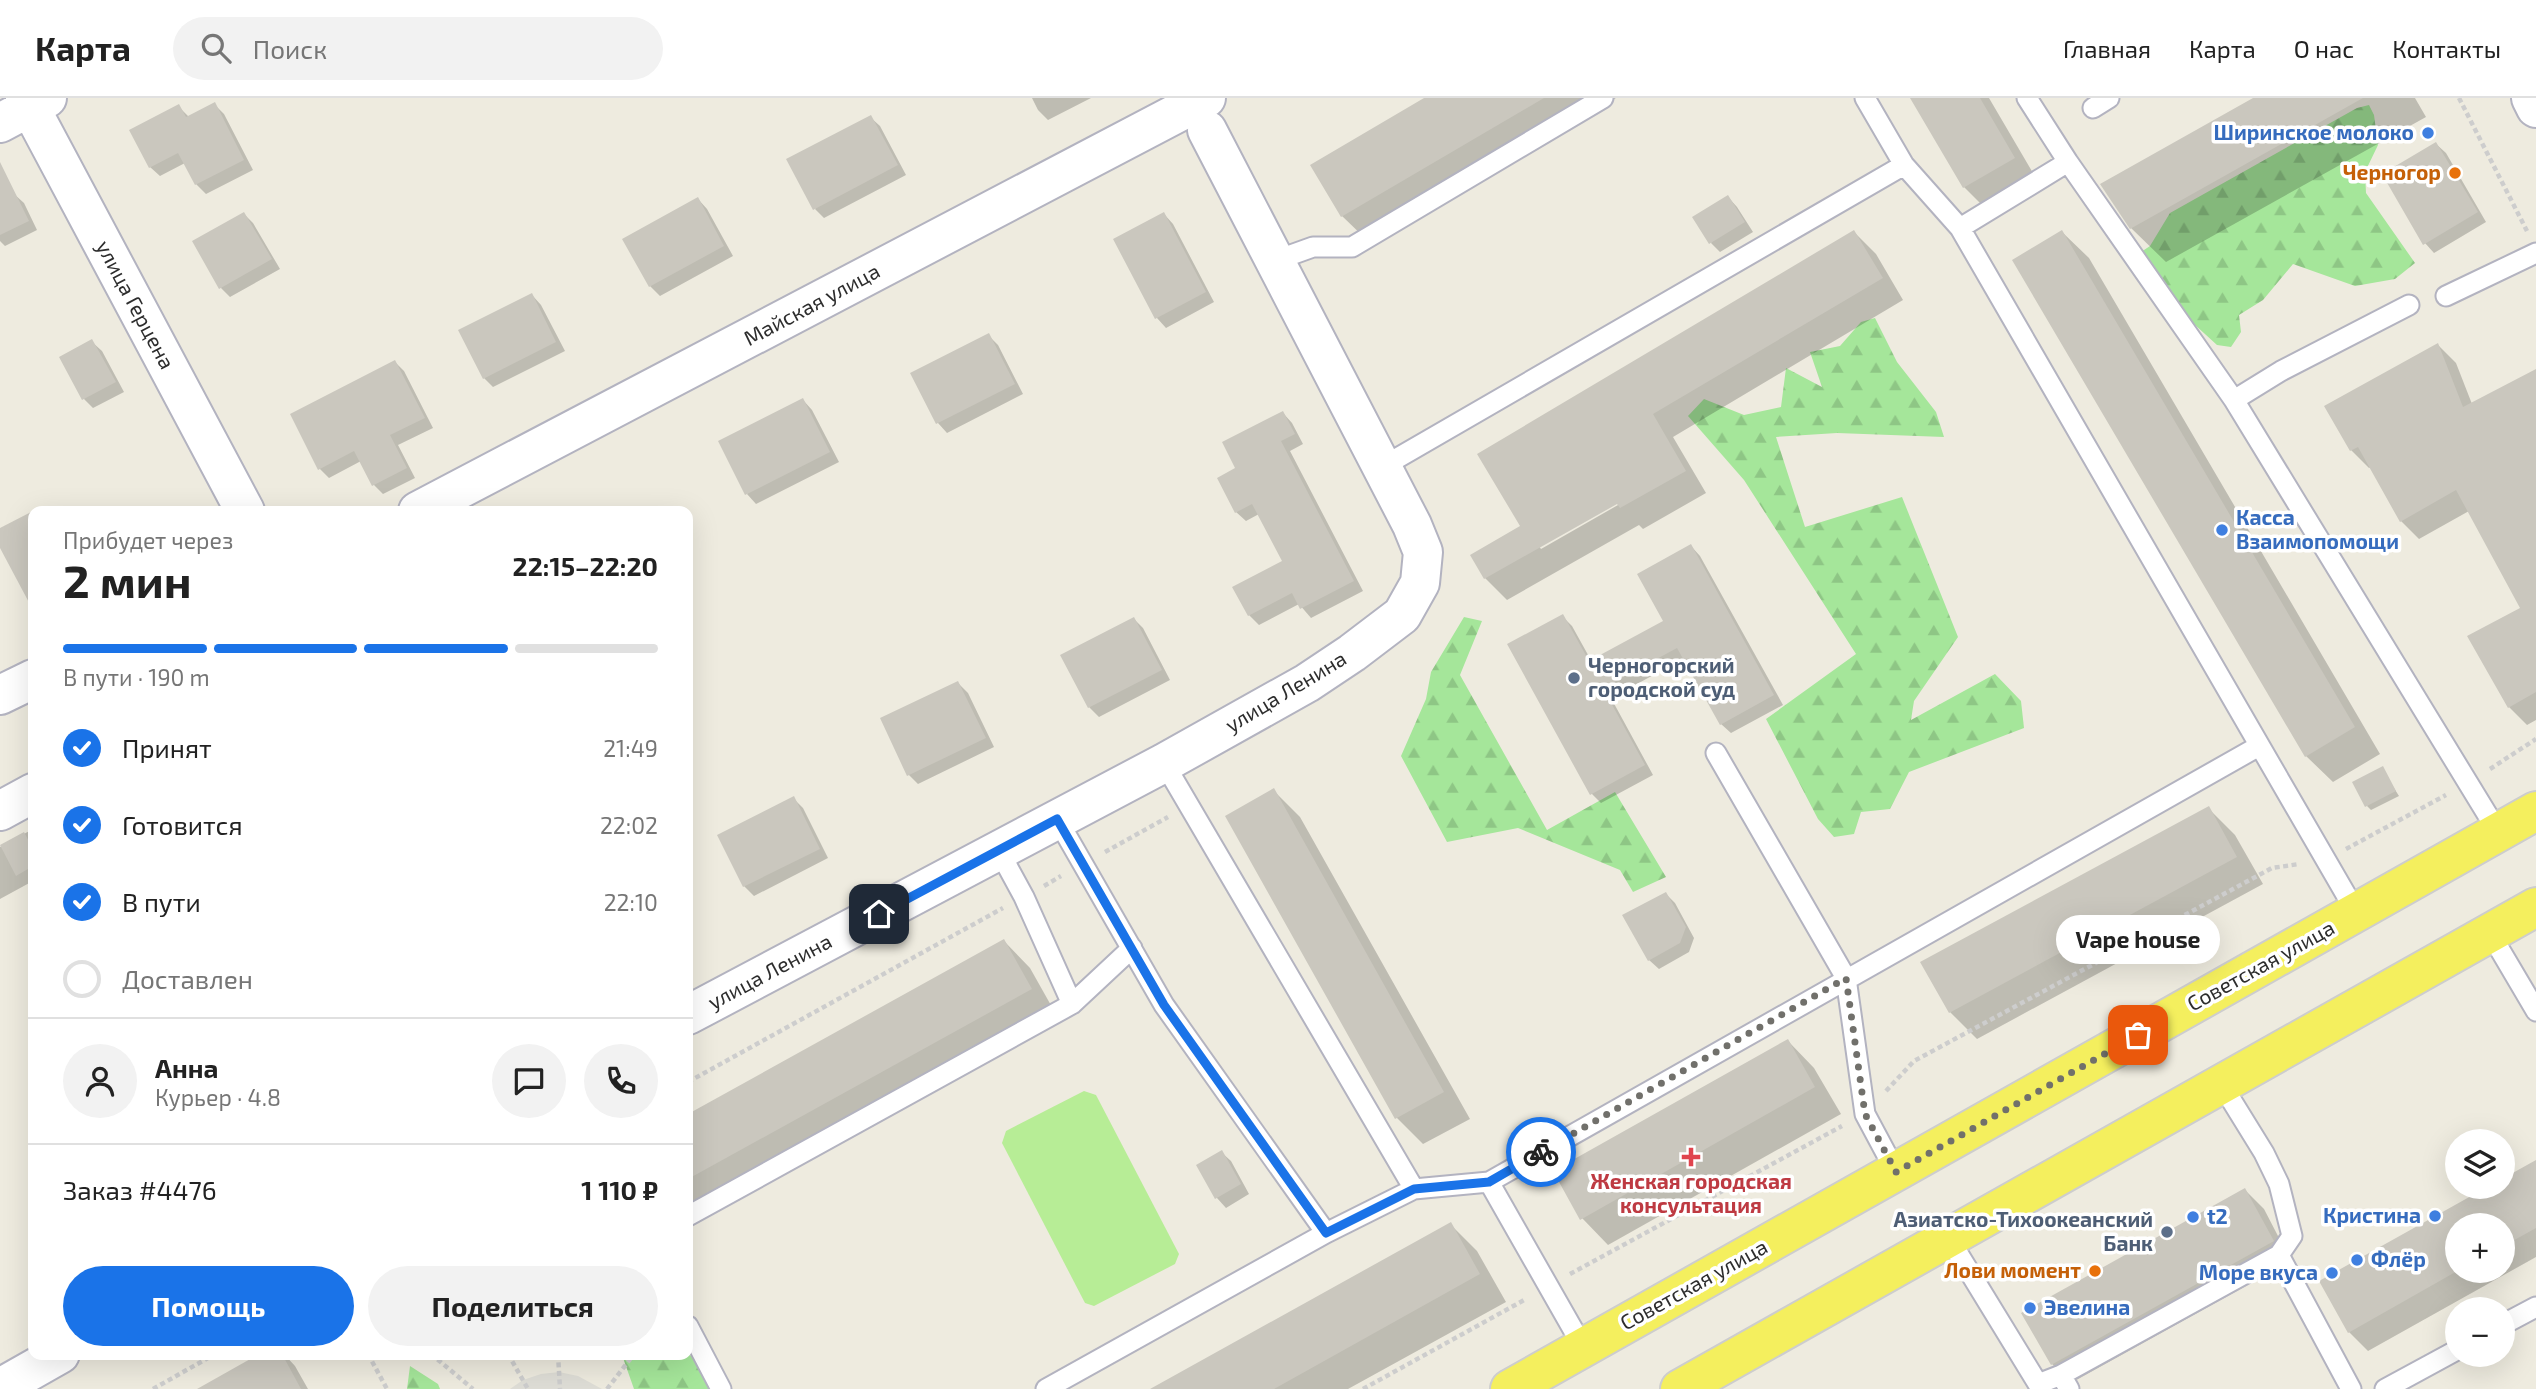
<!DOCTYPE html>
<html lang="ru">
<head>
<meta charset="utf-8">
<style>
	body { margin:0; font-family:"Exo 2",sans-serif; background:#f2f2f2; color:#222; height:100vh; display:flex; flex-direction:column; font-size:26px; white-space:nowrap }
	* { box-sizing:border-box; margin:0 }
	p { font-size:23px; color:#767676 }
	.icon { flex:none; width:38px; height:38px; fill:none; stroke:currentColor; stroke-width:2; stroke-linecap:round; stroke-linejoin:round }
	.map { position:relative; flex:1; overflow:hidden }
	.drawer { position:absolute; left:28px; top:408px; width:665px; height:854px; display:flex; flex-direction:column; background:#fff; border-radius:14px; box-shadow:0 7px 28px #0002 }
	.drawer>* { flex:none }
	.fabs { position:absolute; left:2445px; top:1031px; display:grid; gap:14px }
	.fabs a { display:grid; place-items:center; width:70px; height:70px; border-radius:50%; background:#fff; box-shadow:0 7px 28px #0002; font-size:35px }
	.pin { position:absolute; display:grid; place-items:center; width:60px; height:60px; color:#fff; margin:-30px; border-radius:14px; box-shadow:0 4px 10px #0006 }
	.courier { position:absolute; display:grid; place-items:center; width:70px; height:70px; margin:-35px; border:5px solid #1a73e8; border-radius:50%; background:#fff; color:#222; box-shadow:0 2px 9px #0007 }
	.bubble { position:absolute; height:49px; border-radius:24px; background:#fff; box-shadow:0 7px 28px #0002; font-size:23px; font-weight:700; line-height:49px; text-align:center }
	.headline em { font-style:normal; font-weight:700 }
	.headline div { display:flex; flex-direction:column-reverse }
	.headline { display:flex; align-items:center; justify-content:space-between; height:119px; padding:0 35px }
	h1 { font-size:46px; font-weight:700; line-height:52px }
	.bar { display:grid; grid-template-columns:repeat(4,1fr); gap:10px 7px; align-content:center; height:84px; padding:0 35px }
	.bar i { height:9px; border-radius:5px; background:#e0e0e0 }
	.bar .active { background:#1a73e8 }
	.bar p { grid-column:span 4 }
	.line { display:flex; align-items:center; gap:18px; padding:0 35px; border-top:2px solid #e0e0e0 }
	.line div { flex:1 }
	.round { display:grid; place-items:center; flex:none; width:74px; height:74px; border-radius:37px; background:#f2f2f2 }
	ol { padding:0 35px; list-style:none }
	li { display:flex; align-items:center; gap:21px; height:77px }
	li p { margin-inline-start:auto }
	li .icon { padding:7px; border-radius:50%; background:#1a73e8; color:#fff; stroke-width:4 }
	li:last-child { color:#767676 }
	li i { width:38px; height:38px; border:4px solid #e0e0e0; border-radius:50% }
	.action { display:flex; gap:14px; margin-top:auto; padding:14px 35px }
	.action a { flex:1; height:80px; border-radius:42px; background:#1a73e8; color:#fff; font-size:28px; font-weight:700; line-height:80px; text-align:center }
	.action a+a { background:#f2f2f2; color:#222 }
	header { display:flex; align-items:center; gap:42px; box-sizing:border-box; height:98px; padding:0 35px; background:#fff; border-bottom:2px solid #e0e0e0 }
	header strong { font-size:33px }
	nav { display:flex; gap:38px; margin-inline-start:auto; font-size:24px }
	.search { width:490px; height:63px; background:#f2f2f2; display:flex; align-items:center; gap:18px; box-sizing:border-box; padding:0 24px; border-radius:38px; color:#767676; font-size:26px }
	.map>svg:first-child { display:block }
</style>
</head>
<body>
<header>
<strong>Карта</strong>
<div class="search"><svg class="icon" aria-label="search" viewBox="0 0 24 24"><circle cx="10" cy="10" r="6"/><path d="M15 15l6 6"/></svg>Поиск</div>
<nav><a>Главная</a><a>Карта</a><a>О нас</a><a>Контакты</a></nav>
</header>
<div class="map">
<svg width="2536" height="1291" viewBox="0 0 2536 1291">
	<defs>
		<pattern id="forest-firs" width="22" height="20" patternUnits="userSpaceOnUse" patternTransform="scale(1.75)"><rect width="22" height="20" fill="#a5e69a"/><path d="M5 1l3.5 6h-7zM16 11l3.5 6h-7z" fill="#8ec685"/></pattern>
	</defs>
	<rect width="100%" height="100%" fill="#eeebdf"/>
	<!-- forest -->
	<path fill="url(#forest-firs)" d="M2369 7 2374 17 2378 47 2365 74 2366 95 2415 165 2395 181 2355 188 2293 166 2263 202 2239 217 2241 234 2231 249 2217 247 2126 164 2150 148 2170 115 2357 10Z
		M1875 220 1897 264 1936 314 1944 339 1837 335 1776 339 1805 429 1902 399 1958 539 1914 603 1911 622 1995 576 2021 603 2024 630 1909 674 1890 711 1861 714 1854 736 1834 739 1818 721 1766 621 1856 556 1744 382 1688 318 1704 301 1744 317 1781 309 1786 270 1822 289 1810 254 1840 248 1861 224Z
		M1464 519 1482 523 1460 577 1547 732 1615 694 1666 779 1633 794 1620 772 1518 730 1447 744 1401 658 1426 601 1431 574Z
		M688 1254 714 1291H634L622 1257 688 1256Z
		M410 1268 438 1286 440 1291H407Z"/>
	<!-- pitch -->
	<path fill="#b7ed96" d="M1084 993 1096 997 1179 1156 1175 1166 1094 1208 1085 1205 1002 1045 1006 1033Z"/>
	<!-- plaza -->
	<path fill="#deddd6" d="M559 1274 578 1278 602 1291H510L523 1282 541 1276Z"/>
	<!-- shadow -->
	<path fill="#0003" fill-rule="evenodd" d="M1032 0H1091L1048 22 1038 12Z
		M1428 0H1616L1369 144 1342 118Z
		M1912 0H1989L2040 87 1991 116 1964 89Z
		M2256 0H2415L2426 19 2166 164 2131 130Z
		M214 6 224 16 253 72 206 96 196 86 185 65 160 78 150 69 179 9 189 19Z
		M870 19 880 28 906 77 824 120 815 111Z
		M2436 46 2446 55 2486 124 2434 155 2425 145Z
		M14 96 24 105 37 132 5 148 0 143V103Z
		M1728 99 1737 109 1753 134 1720 154 1711 145Z
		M698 101 707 111 733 158 660 198 650 188Z
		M244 116 253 125 280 171 230 199 221 190Z
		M1164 116 1173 126 1214 204 1166 230 1157 220Z
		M1854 134 1876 156 1903 202 1673 339 1706 395 1643 431 1639 427 1507 502 1485 480 1523 429ZM1624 400 1625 403 1541 451 1539 448Z
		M2062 134 2089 160 2380 656 2333 684 2306 658Z
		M532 197 541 207 565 253 493 289 484 280Z
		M988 237 998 247 1023 296 947 335 938 325 912 276Z
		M92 244 102 253 124 294 93 310 84 301Z
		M2438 247 2456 265 2472 306 2536 280V622L2527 627 2509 609 2523 511 2469 413 2419 441 2401 423 2371 369 2369 370 2351 352Z
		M395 264 404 273 433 330 398 347 415 380 383 396 374 387 361 363 329 380 319 370Z
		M803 302 812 312 839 364 756 406 747 396Z
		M1283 315 1292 325 1303 346 1290 353 1363 493 1311 520 1299 506 1259 527 1249 517 1284 464 1259 416 1246 423 1236 414Z
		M172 408 177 413H164Z
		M1691 448 1700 458 1783 607 1731 635 1721 626 1685 560 1611 600 1653 677 1601 705 1592 696 1562 518 1572 528 1592 564 1665 524Z
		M1134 521 1143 530 1170 582 1099 619 1089 609 1063 558Z
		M958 585 968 595 994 649 918 686 908 676Z
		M2382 671 2399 698 2371 712 2367 708Z
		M1273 692 1300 719 1470 1021 1423 1046 1397 1020Z
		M793 700 803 710 828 760 754 798 744 788 719 738Z
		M2208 710 2235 737 2263 786 1977 941 1950 914Z
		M33 731V783L0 801V749Z
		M1666 796 1675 805 1694 840 1689 854 1659 871 1649 862Z
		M1004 843 1030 870 1057 918 688 1122V1018Z
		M1788 943 1814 970 1841 1016 1608 1147 1582 1120Z
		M1221 1054 1231 1063 1249 1096 1226 1110 1217 1100 1198 1067Z
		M2536 1064V1159L2368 1253 2349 1234 2321 1184 2502 1088ZM2457 1127H2502V1172H2457Z
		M2245 1092 2264 1111 2291 1163 2071 1285 2052 1266Z
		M1450 1126 1477 1153 1506 1204 1348 1291H1154Z
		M263 1256H284L295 1268 308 1291H201Z"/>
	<!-- building -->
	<path fill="#cac7be" d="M1424 0H1544L1341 119 1310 67Z
		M1910 0H1980L2015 60 1963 90Z
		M2253 0H2363L2130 131 2100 86Z
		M215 4 244 62 195 87 178 55 149 70 129 32 179 6 186 19Z
		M871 17 898 67 813 112 786 61Z
		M2436 44 2478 114 2423 147 2382 76Z
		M0 64 29 123 0 137Z
		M1728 97 1745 124 1709 146 1692 119Z
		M698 99 724 148 649 189 622 141Z
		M244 114 272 161 219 191 192 143Z
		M1164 114 1206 194 1155 221 1113 141Z
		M1854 132 1883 180 1653 316 1686 373 1620 410 1617 406 1484 481 1470 457 1520 428 1477 356Z
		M2062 132 2355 629 2305 659 2012 162Z
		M532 195 556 244 483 281 458 232Z
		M989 235 1015 286 936 326 910 275Z
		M92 241 116 284 82 302 59 259Z
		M2438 245 2463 309 2536 271V594L2508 610 2467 538 2520 510 2456 392 2400 424 2358 349 2350 353 2324 308Z
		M395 262 425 320 390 337 407 370 372 388 354 353 318 372 290 316Z
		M803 300 830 354 745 397 718 343Z
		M1283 313 1295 336 1281 343 1354 483 1300 511 1292 495 1248 518 1232 489 1282 463 1252 406 1235 415 1217 380 1235 370 1222 344Z
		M33 413V512L0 450V430Z
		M1691 446 1774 597 1720 627 1677 550 1603 590 1645 667 1590 697 1507 546 1563 516 1589 563 1663 523 1637 476Z
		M1134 519 1162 572 1088 610 1060 557Z
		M958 583 986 640 907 678 880 620Z
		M2383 668 2396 693 2365 709 2352 684Z
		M1274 690 1444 994 1395 1021 1225 718Z
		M794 698 820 751 743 789 717 737Z
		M2209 708 2237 759 1949 915 1920 864Z
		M24 734 33 751V768L16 778 0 747Z
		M1666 794 1686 829 1680 845 1648 863 1622 817Z
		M1004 841 1032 891 688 1081V1016Z
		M1788 941 1815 989 1580 1122 1553 1073Z
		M1222 1052 1241 1086 1215 1101 1196 1067Z
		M2536 1062V1130L2502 1149V1127H2457V1172H2459L2348 1235 2319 1183 2489 1088H2502V1081Z
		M2245 1090 2274 1143 2051 1267 2021 1215Z
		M1451 1124 1480 1176 1274 1291H1150Z
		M259 1256H282L301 1291H197Z"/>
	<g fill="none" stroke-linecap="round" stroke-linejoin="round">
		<defs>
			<path id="lane" d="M1865 0 1904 67 1960 130 2356 814
				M2027 0 2068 64 2234 302 2498 734
				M2093 10 2109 0
				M1960 130 2068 64
				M1274 163 1313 149H1352L1603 0
				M2446 198 2536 155
				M2234 302 2281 273 2409 207
				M1382 369 1904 67
				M1716 655 1846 880 1865 1016 1896 1074
				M1164 665 1414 1091
				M1057 721 1164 907 1326 1135
				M999 753 1024 799 1072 906
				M2490 835 2536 913
				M1489 1084 1583 1249
				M688 1118 1072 906 1132 850
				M1948 1139 2038 1286 2061 1277 2069 1291
				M2279 1157 2351 1291
				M2502 1227 2536 1209
				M688 1228 721 1291
				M2061 1277 2279 1157 2292 1138 2279 1086 2264 1055 2222 987
				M1046 1291 1326 1135 1414 1091 1489 1084 2259 648
				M2385 1291 2457 1252"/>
			<path id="street" d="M25 0 245 413
				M0 25 47 0
				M418 413 1206 0
				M0 597 33 581
				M0 713 33 695"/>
			<path id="secondary" d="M2531 0 2536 10
				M688 917 1164 665 1307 585 1352 555 1402 517 1420 485 1423 454 1412 427 1207 32
				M0 1290 60 1256"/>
			<path id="primary" d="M1510 1291 2536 713
				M1680 1291 2536 809"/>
		</defs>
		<!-- lane casing -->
		<use href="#lane" stroke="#b3b3c0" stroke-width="23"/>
		<!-- street casing -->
		<use href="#street" stroke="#b3b3c0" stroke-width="42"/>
		<!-- secondary casing -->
		<use href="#secondary" stroke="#b3b3c0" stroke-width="42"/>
		<!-- primary casing -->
		<use href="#primary" stroke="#cdcdcd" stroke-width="42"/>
		<!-- path -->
		<path stroke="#cdcdcd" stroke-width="4.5" stroke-dasharray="5 3.5" stroke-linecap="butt" d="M2459 0 2527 133
			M2490 671 2536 641
			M2346 751 2446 697
			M1105 754 1168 719
			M1044 788 1061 778
			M688 984 1003 810
			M1886 993 1914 963 2272 770 2299 766
			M1570 1176 1842 1028
			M368 1256 387 1291
			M431 1256 473 1291
			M508 1256 528 1291
			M558 1256 560 1291
			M153 1291 215 1256
			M607 1291 634 1256
			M1363 1291 1526 1201"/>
		<!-- lane -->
		<use href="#lane" stroke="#fff" stroke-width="19"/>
		<!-- street -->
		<use href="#street" stroke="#fff" stroke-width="38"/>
		<!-- secondary -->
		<use href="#secondary" stroke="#fff" stroke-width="38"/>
		<!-- primary -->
		<use href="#primary" stroke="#f4ef5e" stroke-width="38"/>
	</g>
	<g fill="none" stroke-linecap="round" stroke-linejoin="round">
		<!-- done -->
		<path stroke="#71706b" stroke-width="7" stroke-dasharray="0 12.6" d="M1541 1054 1846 880 1865 1016 1896 1074 2138 937"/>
		<!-- route -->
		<path stroke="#1a73e8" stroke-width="9" d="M879 816 1057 721 1164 907 1326 1135 1414 1091 1489 1084 1541 1054"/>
	</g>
	<!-- markers -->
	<g fill="#3f7fe0" stroke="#fff" stroke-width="2.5">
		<circle cx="2428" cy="35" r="7"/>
		<circle cx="2222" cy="432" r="7"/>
		<circle cx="2435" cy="1118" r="7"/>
		<circle cx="2193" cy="1119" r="7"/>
		<circle cx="2357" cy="1162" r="7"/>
		<circle cx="2332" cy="1175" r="7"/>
		<circle cx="2030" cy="1210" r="7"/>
	</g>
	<g fill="#e8710a" stroke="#fff" stroke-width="2.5">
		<circle cx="2455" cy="75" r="7"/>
		<circle cx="2095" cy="1173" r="7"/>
	</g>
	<g fill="#5c6f8a" stroke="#fff" stroke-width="2.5">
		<circle cx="1574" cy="580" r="7"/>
		<circle cx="2167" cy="1134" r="7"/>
	</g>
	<path fill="#e0444e" stroke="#fff" stroke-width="2.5" d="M1687.5 1048.5h7v7h7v7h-7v7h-7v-7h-7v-7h7z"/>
	<g text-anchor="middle" stroke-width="7" stroke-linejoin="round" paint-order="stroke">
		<!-- shop labels -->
		<g font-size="21" font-weight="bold" fill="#366cbe" stroke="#fff" text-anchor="start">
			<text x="2414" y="42" text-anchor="end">Ширинское молоко</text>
			<text x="2236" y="427">Касса<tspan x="2236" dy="24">Взаимопомощи</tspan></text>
			<text x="2421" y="1125" text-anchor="end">Кристина</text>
			<text x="2207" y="1126">t2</text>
			<text x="2371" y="1169">Флёр</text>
			<text x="2318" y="1182" text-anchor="end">Море вкуса</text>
			<text x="2044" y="1217">Эвелина</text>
		</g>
		<!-- food labels -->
		<g font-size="21" font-weight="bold" fill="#c56008" stroke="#fff" text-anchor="end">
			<text x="2441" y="82">Черногор</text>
			<text x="2081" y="1180">Лови момент</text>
		</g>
		<!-- street labels -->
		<g font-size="21" fill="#2d2d2d" stroke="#fff">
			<text transform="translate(135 207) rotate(62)" y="7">улица Герцена</text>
			<text transform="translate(812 207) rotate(-28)" y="7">Майская улица</text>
			<text transform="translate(1286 594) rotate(-31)" y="7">улица Ленина</text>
			<text transform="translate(2261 868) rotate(-29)" y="7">Советская улица</text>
			<text transform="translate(770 874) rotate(-28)" y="7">улица Ленина</text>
			<text transform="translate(1694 1187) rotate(-29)" y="7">Советская улица</text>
		</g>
		<!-- service labels -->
		<g font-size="21" font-weight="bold" fill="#4e5e75" stroke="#fff" text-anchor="start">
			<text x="1588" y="575">Черногорский<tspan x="1588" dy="24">городской суд</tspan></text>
			<text x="2153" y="1129" text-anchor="end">Азиатско-Тихоокеанский<tspan x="2153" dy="24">Банк</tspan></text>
		</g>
		<!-- health labels -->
		<g font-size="21" font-weight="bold" fill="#be3a42" stroke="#fff">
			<text x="1691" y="1091">Женская городская<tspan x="1691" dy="24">консультация</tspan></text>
		</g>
	</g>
</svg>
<div class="fabs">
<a><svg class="icon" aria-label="layers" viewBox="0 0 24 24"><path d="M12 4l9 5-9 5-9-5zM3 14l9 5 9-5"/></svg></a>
<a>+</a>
<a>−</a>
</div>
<div class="pin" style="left:2138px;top:937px;background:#ea580c"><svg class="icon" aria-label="bag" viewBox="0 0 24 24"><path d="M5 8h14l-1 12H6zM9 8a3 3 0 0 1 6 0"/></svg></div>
<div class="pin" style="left:879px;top:816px;background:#1f2937"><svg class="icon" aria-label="home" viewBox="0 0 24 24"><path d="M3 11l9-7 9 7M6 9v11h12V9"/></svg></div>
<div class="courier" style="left:1541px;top:1054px"><svg class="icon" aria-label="bike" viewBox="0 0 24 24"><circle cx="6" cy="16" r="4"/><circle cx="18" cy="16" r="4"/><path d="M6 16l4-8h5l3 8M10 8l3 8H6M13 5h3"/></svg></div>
<div class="bubble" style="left:2056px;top:817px;width:164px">Vape house</div>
<section class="drawer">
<div class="headline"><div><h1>2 мин</h1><p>Прибудет через</p></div><em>22:15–22:20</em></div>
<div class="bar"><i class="active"></i><i class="active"></i><i class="active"></i><i></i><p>В пути · 190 m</p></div>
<ol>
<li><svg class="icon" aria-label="check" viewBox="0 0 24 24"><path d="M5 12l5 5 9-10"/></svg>Принят<p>21:49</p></li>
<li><svg class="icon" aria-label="check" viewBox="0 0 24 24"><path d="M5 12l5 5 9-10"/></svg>Готовится<p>22:02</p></li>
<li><svg class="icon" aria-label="check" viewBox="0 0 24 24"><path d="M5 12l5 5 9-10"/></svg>В пути<p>22:10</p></li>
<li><i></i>Доставлен</li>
</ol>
<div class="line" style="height:126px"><a class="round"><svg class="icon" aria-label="person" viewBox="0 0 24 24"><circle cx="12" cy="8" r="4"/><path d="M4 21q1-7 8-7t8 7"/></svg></a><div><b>Анна</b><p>Курьер · 4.8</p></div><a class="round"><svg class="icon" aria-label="chat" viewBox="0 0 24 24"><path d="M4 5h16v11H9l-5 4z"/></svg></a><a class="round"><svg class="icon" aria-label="phone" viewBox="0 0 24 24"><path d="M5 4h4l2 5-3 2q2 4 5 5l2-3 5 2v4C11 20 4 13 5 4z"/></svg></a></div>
<div class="line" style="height:91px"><div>Заказ #4476</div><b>1 110 ₽</b></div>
<div class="action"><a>Помощь</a><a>Поделиться</a></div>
</section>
</div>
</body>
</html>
